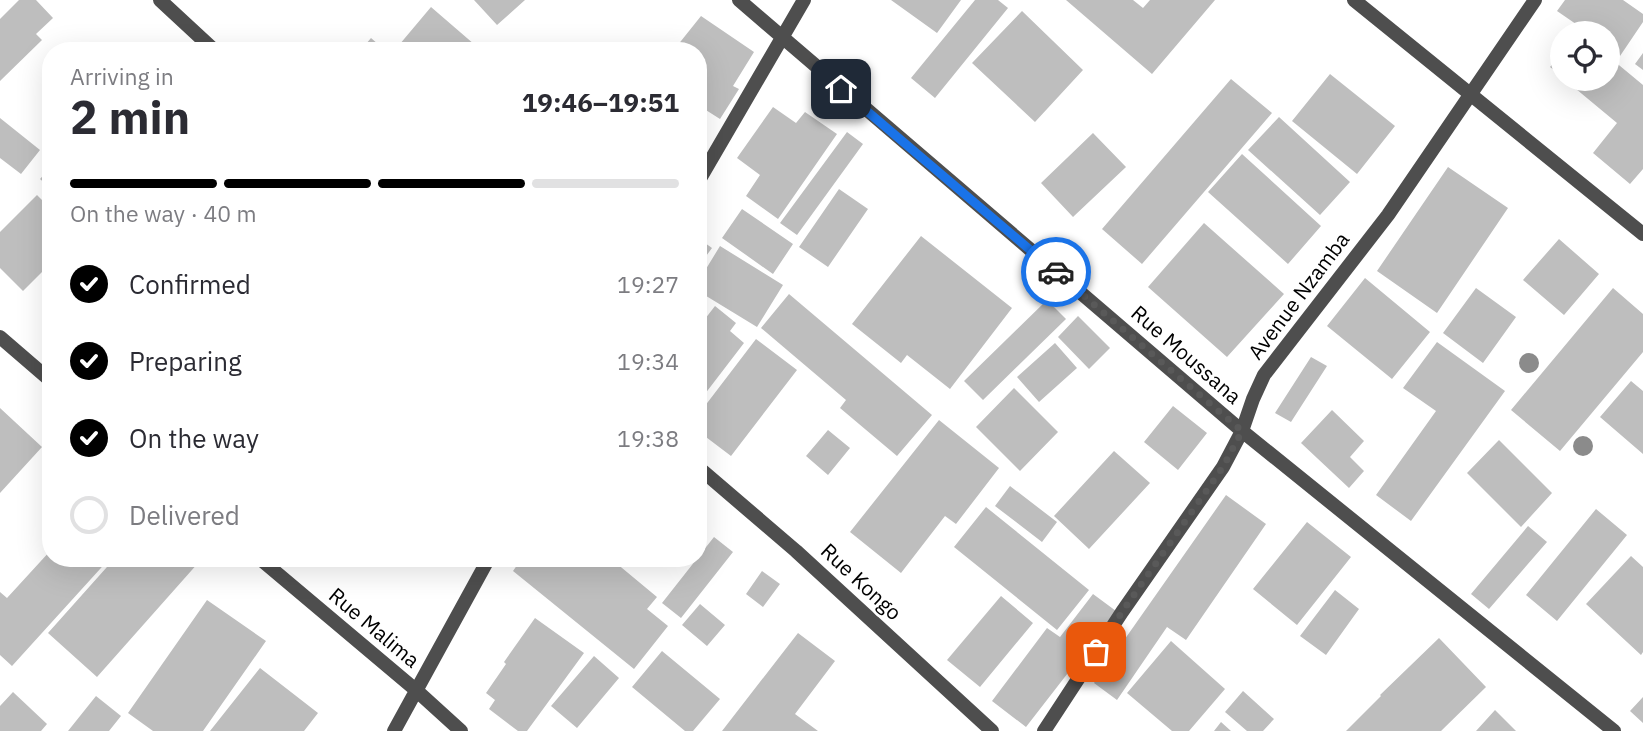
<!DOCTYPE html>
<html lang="en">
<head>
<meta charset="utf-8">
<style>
	body { margin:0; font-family:"IBM Plex Sans",sans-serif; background:#f7f7f7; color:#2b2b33; height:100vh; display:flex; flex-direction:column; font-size:26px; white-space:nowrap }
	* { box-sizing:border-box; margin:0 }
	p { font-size:23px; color:#7c7c81 }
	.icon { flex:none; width:38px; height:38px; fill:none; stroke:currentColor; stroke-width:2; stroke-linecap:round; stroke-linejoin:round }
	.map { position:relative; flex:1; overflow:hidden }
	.side { position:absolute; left:42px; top:42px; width:665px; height:525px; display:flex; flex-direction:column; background:#fff; border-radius:28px; box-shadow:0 7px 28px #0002 }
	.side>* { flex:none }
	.buttons { position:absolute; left:1550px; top:21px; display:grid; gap:14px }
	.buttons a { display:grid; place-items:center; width:70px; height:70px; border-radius:50%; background:#fff; box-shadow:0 7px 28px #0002; font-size:35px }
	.pin { position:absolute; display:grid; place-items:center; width:60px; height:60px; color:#fff; margin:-30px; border-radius:14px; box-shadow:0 4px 10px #0006 }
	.courier { position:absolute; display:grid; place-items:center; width:70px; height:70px; margin:-35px; border:5px solid #1a73e8; border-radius:50%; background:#fff; color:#222; box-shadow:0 2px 9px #0007 }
	.summary em { font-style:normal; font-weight:700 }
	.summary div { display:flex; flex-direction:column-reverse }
	.summary { display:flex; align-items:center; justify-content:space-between; height:119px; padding:0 28px }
	h1 { font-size:46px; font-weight:700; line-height:52px }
	.bar { display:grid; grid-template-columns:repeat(4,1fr); gap:10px 7px; align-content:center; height:84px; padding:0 28px }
	.bar i { height:9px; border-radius:5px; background:#e1e1e2 }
	.bar .selected { background:#000 }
	.bar p { grid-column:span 4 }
	ol { padding:0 28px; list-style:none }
	li { display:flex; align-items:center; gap:21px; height:77px }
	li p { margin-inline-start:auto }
	li .icon { padding:7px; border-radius:50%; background:#000; color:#fff; stroke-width:4 }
	li:last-child { color:#7c7c81 }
	li i { width:38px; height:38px; border:4px solid #e1e1e2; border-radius:50% }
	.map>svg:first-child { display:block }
</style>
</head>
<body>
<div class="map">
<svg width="1643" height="731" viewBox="0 0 1643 731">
	<rect width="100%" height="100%" fill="#fff"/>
	<!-- building -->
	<path fill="#bebebe" d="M19 0H36L53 18 36 34 42 40 0 81V19Z
		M474 0H525L497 25Z
		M891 0H961L937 33Z
		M975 0H998L1008 8 935 98 911 78Z
		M1066 0H1133L1143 8 1150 0H1215L1152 74Z
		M1565 0H1623L1643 14V22L1620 56 1608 47V33H1589L1557 11Z
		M431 7 482 51H394Z
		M1022 11 1083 70 1035 122 972 63Z
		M701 16 754 52 733 86 739 89 720 119 698 105V51H673Z
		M371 38 386 51H360Z
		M1563 52V77L1550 67Z
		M1643 53V70L1635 64Z
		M1608 56 1643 85V169L1630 184 1593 153 1617 123 1564 79H1608Z
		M1330 74 1395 126 1357 174 1292 121Z
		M1231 79 1272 113 1142 264 1102 229Z
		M773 107 796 123 805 112 837 134 778 219 746 196 760 175 737 158Z
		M1279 117 1350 182 1320 215 1248 150Z
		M0 118 40 150 21 174 0 158Z
		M847 132 863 144 797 235 780 223Z
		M1093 133 1126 167 1073 217 1041 183Z
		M1242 154 1321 226 1288 264 1208 192Z
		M51 167V189L40 179Z
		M1448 167 1508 208 1437 313 1377 271Z
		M839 189 868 209 828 267 799 247Z
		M37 195 51 209V263L23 291 0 268V232Z
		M742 209 793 244 773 274 722 238Z
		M1204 223 1284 294 1227 357 1148 287Z
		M921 236 1012 308 950 389 907 355 901 363 852 324Z
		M698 238 712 248 698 267Z
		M1559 239 1599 274 1564 315 1523 280Z
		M720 246 783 285 757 327 698 291V282Z
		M1365 278 1430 332 1392 379 1327 326Z
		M1476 288 1516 317 1483 363 1443 333Z
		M1613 288 1643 314V352L1560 451 1511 410Z
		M789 294 932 415 897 456 840 408 846 400 761 328Z
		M1047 300 1066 319 983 400 964 381Z
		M715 306 736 323 730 331 744 343 698 403V328Z
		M1078 316 1110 348 1089 369 1058 337Z
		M756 339 797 370 731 456 698 431V415Z
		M1437 342 1505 391 1411 521 1376 495 1436 411 1403 388Z
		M1055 343 1077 368 1039 402 1017 377Z
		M1311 357 1327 366 1291 422 1275 413Z
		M1631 381 1643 391V454L1600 417Z
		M1014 388 1058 432 1020 471 976 427Z
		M1173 406 1207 433 1178 470 1144 442Z
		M0 408 42 447 0 493Z
		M1332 410 1364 441 1350 457 1364 471 1349 488 1301 443Z
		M939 420 999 468 956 524 945 516 901 573 850 532Z
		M828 430 850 448 828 475 806 456Z
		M1499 440 1552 493 1521 527 1467 473Z
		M1114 451 1150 483 1089 549 1054 516Z
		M1010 486 1057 522 1042 542 995 506Z
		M1226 495 1266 524 1186 640 1167 627 1117 700 1094 683Z
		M986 507 1089 590 1057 630 954 547Z
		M1596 509 1627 535 1557 621 1526 595Z
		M1307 522 1351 557 1297 625 1253 589Z
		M1528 526 1547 542 1489 609 1471 594Z
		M714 537 733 552 681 618 662 603Z
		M51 550V558H110L12 666 0 655V592L7 598Z
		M1631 556 1643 567V652L1641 655 1586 604Z
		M115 558H194L199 562 97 677 48 633Z
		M522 558H610L657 597 647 609 668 626 634 669 513 571Z
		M762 571 780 584 763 607 746 594Z
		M1335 590 1359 609 1326 655 1300 636Z
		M1093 594 1116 611 1026 727 992 701 1047 628 1060 637Z
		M1001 596 1033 623 980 687 947 660Z
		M207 600 266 641 203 731H153L128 713Z
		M700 604 725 625 707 646 682 625Z
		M535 618 584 653 527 731H518L489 709 495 700 486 693 506 664 504 662Z
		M798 633 835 661 795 714 818 731H722Z
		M1439 638 1486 687 1441 731H1346L1381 696 1380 695Z
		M1171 641 1225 689 1189 731H1172L1127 693Z
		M662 651 720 699 693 731H685L632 687Z
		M594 656 619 678 577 728 551 706Z
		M260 668 318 713 304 731H210Z
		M1243 691 1274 719 1263 731H1247L1225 712Z
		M13 692 47 724 41 731H0V706Z
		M96 696 121 716 109 731H68Z
		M1643 697V723L1630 711Z
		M1495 710 1516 731H1476Z
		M1221 722 1231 731H1214Z"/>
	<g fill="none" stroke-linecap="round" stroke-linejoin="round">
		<!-- minor -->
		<path stroke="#4e4e4e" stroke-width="14" d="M160 0 215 51
			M739 0 1242 431 1614 731
			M1354 0 1643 234
			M698 182 804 0
			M0 337 51 381
			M698 467 796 551 992 731
			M259 558 417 691 461 731
			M394 731 489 558
			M1044 731 1122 612 1223 467 1242 431 1253 399 1264 375 1388 215 1535 0"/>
	</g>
	<!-- trees -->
	<g fill="#8b8b8b">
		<circle cx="1529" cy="363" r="10"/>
		<circle cx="1583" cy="446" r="10"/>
	</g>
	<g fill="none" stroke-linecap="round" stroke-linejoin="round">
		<!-- done -->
		<path stroke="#595959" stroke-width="7" stroke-dasharray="0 12.6" d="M1056 272 1242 431 1223 467 1122 612 1096 652"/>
		<!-- route -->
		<path stroke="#1a73e8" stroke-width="9" d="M841 89 1056 272"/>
	</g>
	<g text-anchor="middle" stroke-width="5" stroke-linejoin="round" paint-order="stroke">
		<!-- street labels -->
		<g font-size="21" fill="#000" stroke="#fff">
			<text transform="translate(1299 296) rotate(-53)" y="7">Avenue Nzamba</text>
			<text transform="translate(1186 355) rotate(41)" y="7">Rue Moussana</text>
			<text transform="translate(861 582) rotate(43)" y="7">Rue Kongo</text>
			<text transform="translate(374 628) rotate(40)" y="7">Rue Malima</text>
		</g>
	</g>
</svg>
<div class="buttons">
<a><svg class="icon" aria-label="locate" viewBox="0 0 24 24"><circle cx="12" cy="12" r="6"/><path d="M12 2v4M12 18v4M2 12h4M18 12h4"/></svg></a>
</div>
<div class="pin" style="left:1096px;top:652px;background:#ea580c"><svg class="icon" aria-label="bag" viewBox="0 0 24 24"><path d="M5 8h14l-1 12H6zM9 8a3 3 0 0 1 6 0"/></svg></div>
<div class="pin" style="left:841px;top:89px;background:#1f2937"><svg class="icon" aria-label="home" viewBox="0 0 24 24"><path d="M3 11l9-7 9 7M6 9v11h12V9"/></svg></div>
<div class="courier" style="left:1056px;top:272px"><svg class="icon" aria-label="car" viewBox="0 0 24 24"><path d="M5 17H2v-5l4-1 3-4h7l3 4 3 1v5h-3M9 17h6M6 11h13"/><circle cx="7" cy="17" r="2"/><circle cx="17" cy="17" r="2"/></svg></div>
<section class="side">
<div class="summary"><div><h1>2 min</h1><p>Arriving in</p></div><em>19:46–19:51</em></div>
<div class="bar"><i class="selected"></i><i class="selected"></i><i class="selected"></i><i></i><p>On the way · 40 m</p></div>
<ol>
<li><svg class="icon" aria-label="check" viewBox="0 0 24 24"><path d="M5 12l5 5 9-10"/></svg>Confirmed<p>19:27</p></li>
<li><svg class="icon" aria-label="check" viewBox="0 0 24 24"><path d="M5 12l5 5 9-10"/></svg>Preparing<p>19:34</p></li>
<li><svg class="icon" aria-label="check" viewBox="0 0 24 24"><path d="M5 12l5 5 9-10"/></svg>On the way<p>19:38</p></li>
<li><i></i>Delivered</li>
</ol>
</section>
</div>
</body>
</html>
